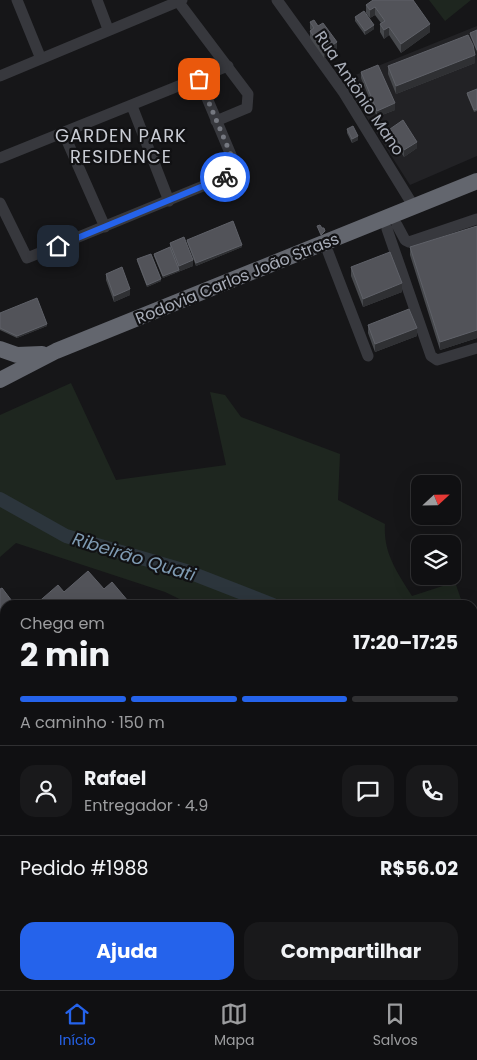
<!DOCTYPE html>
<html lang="pt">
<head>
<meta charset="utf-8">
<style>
	body { margin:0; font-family:Poppins,sans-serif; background:#19191b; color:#f1f3f6; height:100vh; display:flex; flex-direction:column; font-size:19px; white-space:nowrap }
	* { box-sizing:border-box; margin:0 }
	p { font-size:16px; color:#9c9d9f }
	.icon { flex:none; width:28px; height:28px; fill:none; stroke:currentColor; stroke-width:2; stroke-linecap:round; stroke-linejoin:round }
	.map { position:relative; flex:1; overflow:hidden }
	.side { position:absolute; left:0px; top:600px; width:478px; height:390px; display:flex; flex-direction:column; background:#101012; border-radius:15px 15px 0 0; box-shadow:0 5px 20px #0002,0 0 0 1px #303032 }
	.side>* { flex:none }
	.needle { width:32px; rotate:68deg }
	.buttons { position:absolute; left:411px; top:475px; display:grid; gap:10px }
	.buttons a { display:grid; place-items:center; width:50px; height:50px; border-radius:10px; background:#101012; box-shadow:0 5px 20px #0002,0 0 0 1px #303032; font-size:25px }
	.pin { position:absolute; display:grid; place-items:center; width:42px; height:42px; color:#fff; margin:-21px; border-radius:10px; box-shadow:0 2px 8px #0006 }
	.courier { position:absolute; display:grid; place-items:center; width:50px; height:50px; margin:-25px; border:4px solid #2563eb; border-radius:50%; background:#fff; color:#222; box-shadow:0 1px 6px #0007 }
	.head em { font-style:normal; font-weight:700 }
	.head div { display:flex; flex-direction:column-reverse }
	.head { display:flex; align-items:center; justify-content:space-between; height:85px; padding:0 20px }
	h1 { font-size:32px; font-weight:700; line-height:38px }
	.bar { display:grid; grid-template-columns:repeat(4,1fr); gap:8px 5px; align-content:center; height:60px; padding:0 20px }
	.bar i { height:6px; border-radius:4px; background:#303032 }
	.bar .active { background:#2563eb }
	.bar p { grid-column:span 4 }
	.line { display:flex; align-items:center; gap:12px; padding:0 20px; border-top:1px solid #303032 }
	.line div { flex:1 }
	.round { display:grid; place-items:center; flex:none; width:52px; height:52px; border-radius:15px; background:#19191b }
	.action { display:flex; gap:10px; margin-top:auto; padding:10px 20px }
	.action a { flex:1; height:58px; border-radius:15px; background:#2563eb; color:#fff; font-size:20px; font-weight:700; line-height:58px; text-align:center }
	.action a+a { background:#19191b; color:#f1f3f6 }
	.menu { display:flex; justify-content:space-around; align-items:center; height:70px; border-top:1px solid #303032; background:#101012; font-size:14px; color:#9c9d9f }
	.menu a { display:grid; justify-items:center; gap:2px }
	.menu .active { color:#2563eb }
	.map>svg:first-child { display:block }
</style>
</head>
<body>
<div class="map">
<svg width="477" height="990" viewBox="0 0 477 990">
	<rect width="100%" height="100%" fill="#161618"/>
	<!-- built -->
	<path fill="#222225" d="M477 26V156L410 185 343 80Z"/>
	<!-- green -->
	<path fill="#1e261f" d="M429 0H471L445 21Z
		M71 383 116 480 226 465 210 392 225 395 241 417 340 454 338 500 385 524C383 553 397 572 412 596L455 582 463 605H192L165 592 16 543 0 557V415Z
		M473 613 477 617V747L473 749Z"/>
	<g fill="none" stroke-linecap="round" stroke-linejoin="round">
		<!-- river -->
		<path stroke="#2c353c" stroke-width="14" d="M0 499 66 536 186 571 273 605
			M472 694 477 696"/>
		<!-- path -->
		<path stroke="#3d3f44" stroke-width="1" stroke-dasharray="2.5 4" stroke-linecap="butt" d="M472 949 477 945"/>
		<!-- minor -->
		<path stroke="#37383d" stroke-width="11" d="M17 0 41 59
			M97 0 108 29
			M177 0 248 94 247 108 216 121
			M277 0 344 93 414 207
			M0 76 182 0
			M132 106 169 201
			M64 134 105 227
			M0 158 228 66
			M0 203 27 258 230 175 236 167 199 79
			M397 225 405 240 409 242 477 219
			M387 229 431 356 437 360 477 348
			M328 252 368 356
			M0 666 5 672
			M0 711 5 707
			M472 765H477
			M0 876 5 883
			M472 965 477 970
			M166 985 167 990
			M34 990 45 985
			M194 990 198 985
			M438 990 444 985"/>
		<!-- highway -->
		<path stroke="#63666e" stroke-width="16" d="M0 349 17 355 42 354
			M0 380 56 351 477 181"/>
		<defs>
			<path id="rail" d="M472 901 477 896
				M387 990 392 985"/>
		</defs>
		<!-- rail casing -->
		<use href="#rail" stroke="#4a4c52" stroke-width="4.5"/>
		<!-- rail -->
		<use href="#rail" stroke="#111113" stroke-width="2.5" stroke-dasharray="8" stroke-linecap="butt"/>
	</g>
	<!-- wall -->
	<path fill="#47494d" d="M373 0 430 32 401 53 389 35 384 39 380 32V24L381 23 375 15 370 18 366 13V5Z
		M355 17 374 29 365 35 355 21Z
		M310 22 318 26 337 49 324 58 310 38V31L311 30 310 29Z
		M477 30V52L470 35V33Z
		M475 63 396 94 388 74V66Z
		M361 72 395 110 377 117 361 78Z
		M477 89V111L474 112 467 95V93Z
		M347 129 358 140 352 143 347 133Z
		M390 129 417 148 404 157 390 135Z
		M477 226V338L440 350 410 255V247Z
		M187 240 242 247 196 266 187 242Z
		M170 243 193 266 163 278 154 256V254L170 247Z
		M137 259 161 281 147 287 137 261Z
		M351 267 402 292 363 307 351 276Z
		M106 274 130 295 114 302 106 280Z
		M0 313 47 326 17 338 0 330Z
		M368 325 417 336 375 352 368 333Z
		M5 724V740L0 734V729Z
		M0 790 4 807 5 809V827L0 824V815L1 814 0 813Z
		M5 838V860L1 855V852H0V839Z
		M5 965V982L0 976V968Z
		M74 985H102L100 987V988L108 990H75Z
		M352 985H360L356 989Z"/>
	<!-- shaded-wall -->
	<path fill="#2f3033" d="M375 7V15L370 18V10Z
		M430 24V32L401 53V44Z
		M374 25V29L365 35V31Z
		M389 27V35L384 39V30Z
		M337 42V49L324 58V51Z
		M475 55V63L396 94V86Z
		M395 103V110L377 117V111Z
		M358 136V140L352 143V139Z
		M417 142V148L404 157V150Z
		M242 245V247L196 266V263Z
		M193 260V266L163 278V276L179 270V266Z
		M161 279V281L147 287V285Z
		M402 283V292L363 307V299Z
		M130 289V295L114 302V296Z
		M47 324V326L17 338V336Z
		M417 328V336L375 352V344Z
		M477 330V338L440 350V342Z
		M128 601V605H123Z
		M5 844V849L1 850 0 852V848Z
		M477 848V854L472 859V853Z
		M5 915V919L0 922V917Z
		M5 940V944L0 947V943Z
		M5 953V957L1 959V955Z
		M4 983V987L0 990V985Z"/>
	<!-- building -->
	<path fill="#525359" stroke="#5f6168" d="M373 0H413L430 24 401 44 389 27 384 30 380 24 385 21 375 7 370 10 366 5Z
		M364 11 374 25 365 31 355 17Z
		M314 20 318 26 323 23 337 42 324 51 310 31 314 28 310 22Z
		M477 30V50L470 33Z
		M468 35 473 45 475 55 396 86 388 66Z
		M378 65 395 103 377 111 361 72Z
		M477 89V109L474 110 467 93Z
		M403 120 417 142 404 150 390 129Z
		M353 126 358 136 352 139 347 129Z
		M233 221 242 245 196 263 187 240Z
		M320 225 322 228H324L325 231 321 235 317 226Z
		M477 226V330L440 342 410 247Z
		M184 237 193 260 179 266 170 243Z
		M170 247 179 270 163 276 154 254Z
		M390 252 402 283 363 299 351 267Z
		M151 254 161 279 147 285 137 259Z
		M122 267 130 289 114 296 106 274Z
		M37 298 47 324 17 336 0 328V313Z
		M409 309 417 328 375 344 368 325Z
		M88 571 104 589 112 582 128 601 123 605H35L58 585 64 592Z
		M2 588 15 605H5V644L0 638V589Z
		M4 724H5V736L0 729V727Z
		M0 790 5 797V801L2 804 5 809V823L0 819V815L3 812 0 809Z
		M472 800 477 804V848L472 853Z
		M3 836 5 838V844L0 848V839Z
		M5 847V856L1 850Z
		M0 893 5 903V915L0 917V903H1L0 901Z
		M5 932V940L0 943V934Z
		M5 943V953L1 955 0 953V945Z
		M5 965V978L0 972V968Z
		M0 977 4 983 0 985Z
		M77 985H99L101 990H79Z
		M230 985H245L251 990H225Z
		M292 985H344L349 990H288Z
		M50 986 52 990H39Z
		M106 986 108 990H101L100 988Z"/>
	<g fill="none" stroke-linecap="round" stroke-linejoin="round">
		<!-- done -->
		<path stroke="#757880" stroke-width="5" stroke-dasharray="0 9" d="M199 79 236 167 230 175 225 177"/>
		<!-- route -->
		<path stroke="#2563eb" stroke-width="6" d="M58 246 225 177"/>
	</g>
	<g text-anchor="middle" stroke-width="4.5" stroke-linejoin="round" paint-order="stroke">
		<!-- street labels -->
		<g font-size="16" fill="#a8adb8" stroke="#111113">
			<text transform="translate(360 93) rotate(56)" y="6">Rua Antônio Mano</text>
			<text transform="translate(237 278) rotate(-22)" y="6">Rodovia Carlos João Strass</text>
		</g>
		<!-- neighbourhood labels -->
		<g font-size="18" letter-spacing="1" fill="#c9ccd4" stroke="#111113">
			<text x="121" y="142">GARDEN PARK<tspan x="121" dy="21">RESIDENCE</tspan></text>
		</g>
		<!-- water labels -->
		<g font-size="18" font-style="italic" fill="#7f9bb3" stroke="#111113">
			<text transform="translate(134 557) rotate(17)" y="6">Ribeirão Quati</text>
		</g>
	</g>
</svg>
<div class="buttons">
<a><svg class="needle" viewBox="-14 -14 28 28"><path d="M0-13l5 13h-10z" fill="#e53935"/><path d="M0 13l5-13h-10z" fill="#9c9d9f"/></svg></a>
<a><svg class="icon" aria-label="layers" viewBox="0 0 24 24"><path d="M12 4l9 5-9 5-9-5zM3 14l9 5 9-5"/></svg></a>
</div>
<div class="pin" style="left:199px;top:79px;background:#ea580c"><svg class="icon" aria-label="bag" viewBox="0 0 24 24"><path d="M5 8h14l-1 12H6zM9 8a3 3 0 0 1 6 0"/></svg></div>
<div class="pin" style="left:58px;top:246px;background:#1f2937"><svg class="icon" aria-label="home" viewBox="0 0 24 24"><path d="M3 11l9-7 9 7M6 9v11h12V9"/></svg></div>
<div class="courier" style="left:225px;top:177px"><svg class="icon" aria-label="bike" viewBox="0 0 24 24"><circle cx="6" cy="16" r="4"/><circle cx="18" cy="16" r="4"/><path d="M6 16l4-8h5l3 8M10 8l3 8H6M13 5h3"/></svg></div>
<section class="side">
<div class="head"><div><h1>2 min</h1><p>Chega em</p></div><em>17:20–17:25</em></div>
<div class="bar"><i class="active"></i><i class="active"></i><i class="active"></i><i></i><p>A caminho · 150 m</p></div>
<div class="line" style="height:90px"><a class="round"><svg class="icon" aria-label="person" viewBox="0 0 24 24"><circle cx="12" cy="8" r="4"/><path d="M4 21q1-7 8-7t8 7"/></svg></a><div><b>Rafael</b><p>Entregador · 4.9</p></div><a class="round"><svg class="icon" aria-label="chat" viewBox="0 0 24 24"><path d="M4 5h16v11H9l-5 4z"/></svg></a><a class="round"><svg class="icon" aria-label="phone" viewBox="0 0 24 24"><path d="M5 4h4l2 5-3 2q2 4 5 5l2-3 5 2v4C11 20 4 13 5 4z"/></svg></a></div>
<div class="line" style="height:65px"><div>Pedido #1988</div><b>R$56.02</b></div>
<div class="action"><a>Ajuda</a><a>Compartilhar</a></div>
</section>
</div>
<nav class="menu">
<a class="active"><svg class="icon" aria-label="home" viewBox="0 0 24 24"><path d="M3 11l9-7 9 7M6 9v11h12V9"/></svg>Início</a>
<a><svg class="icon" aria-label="map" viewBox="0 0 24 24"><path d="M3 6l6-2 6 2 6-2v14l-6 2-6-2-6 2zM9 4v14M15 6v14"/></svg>Mapa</a>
<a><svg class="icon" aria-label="saved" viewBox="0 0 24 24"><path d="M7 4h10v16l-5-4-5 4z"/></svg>Salvos</a>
</nav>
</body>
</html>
